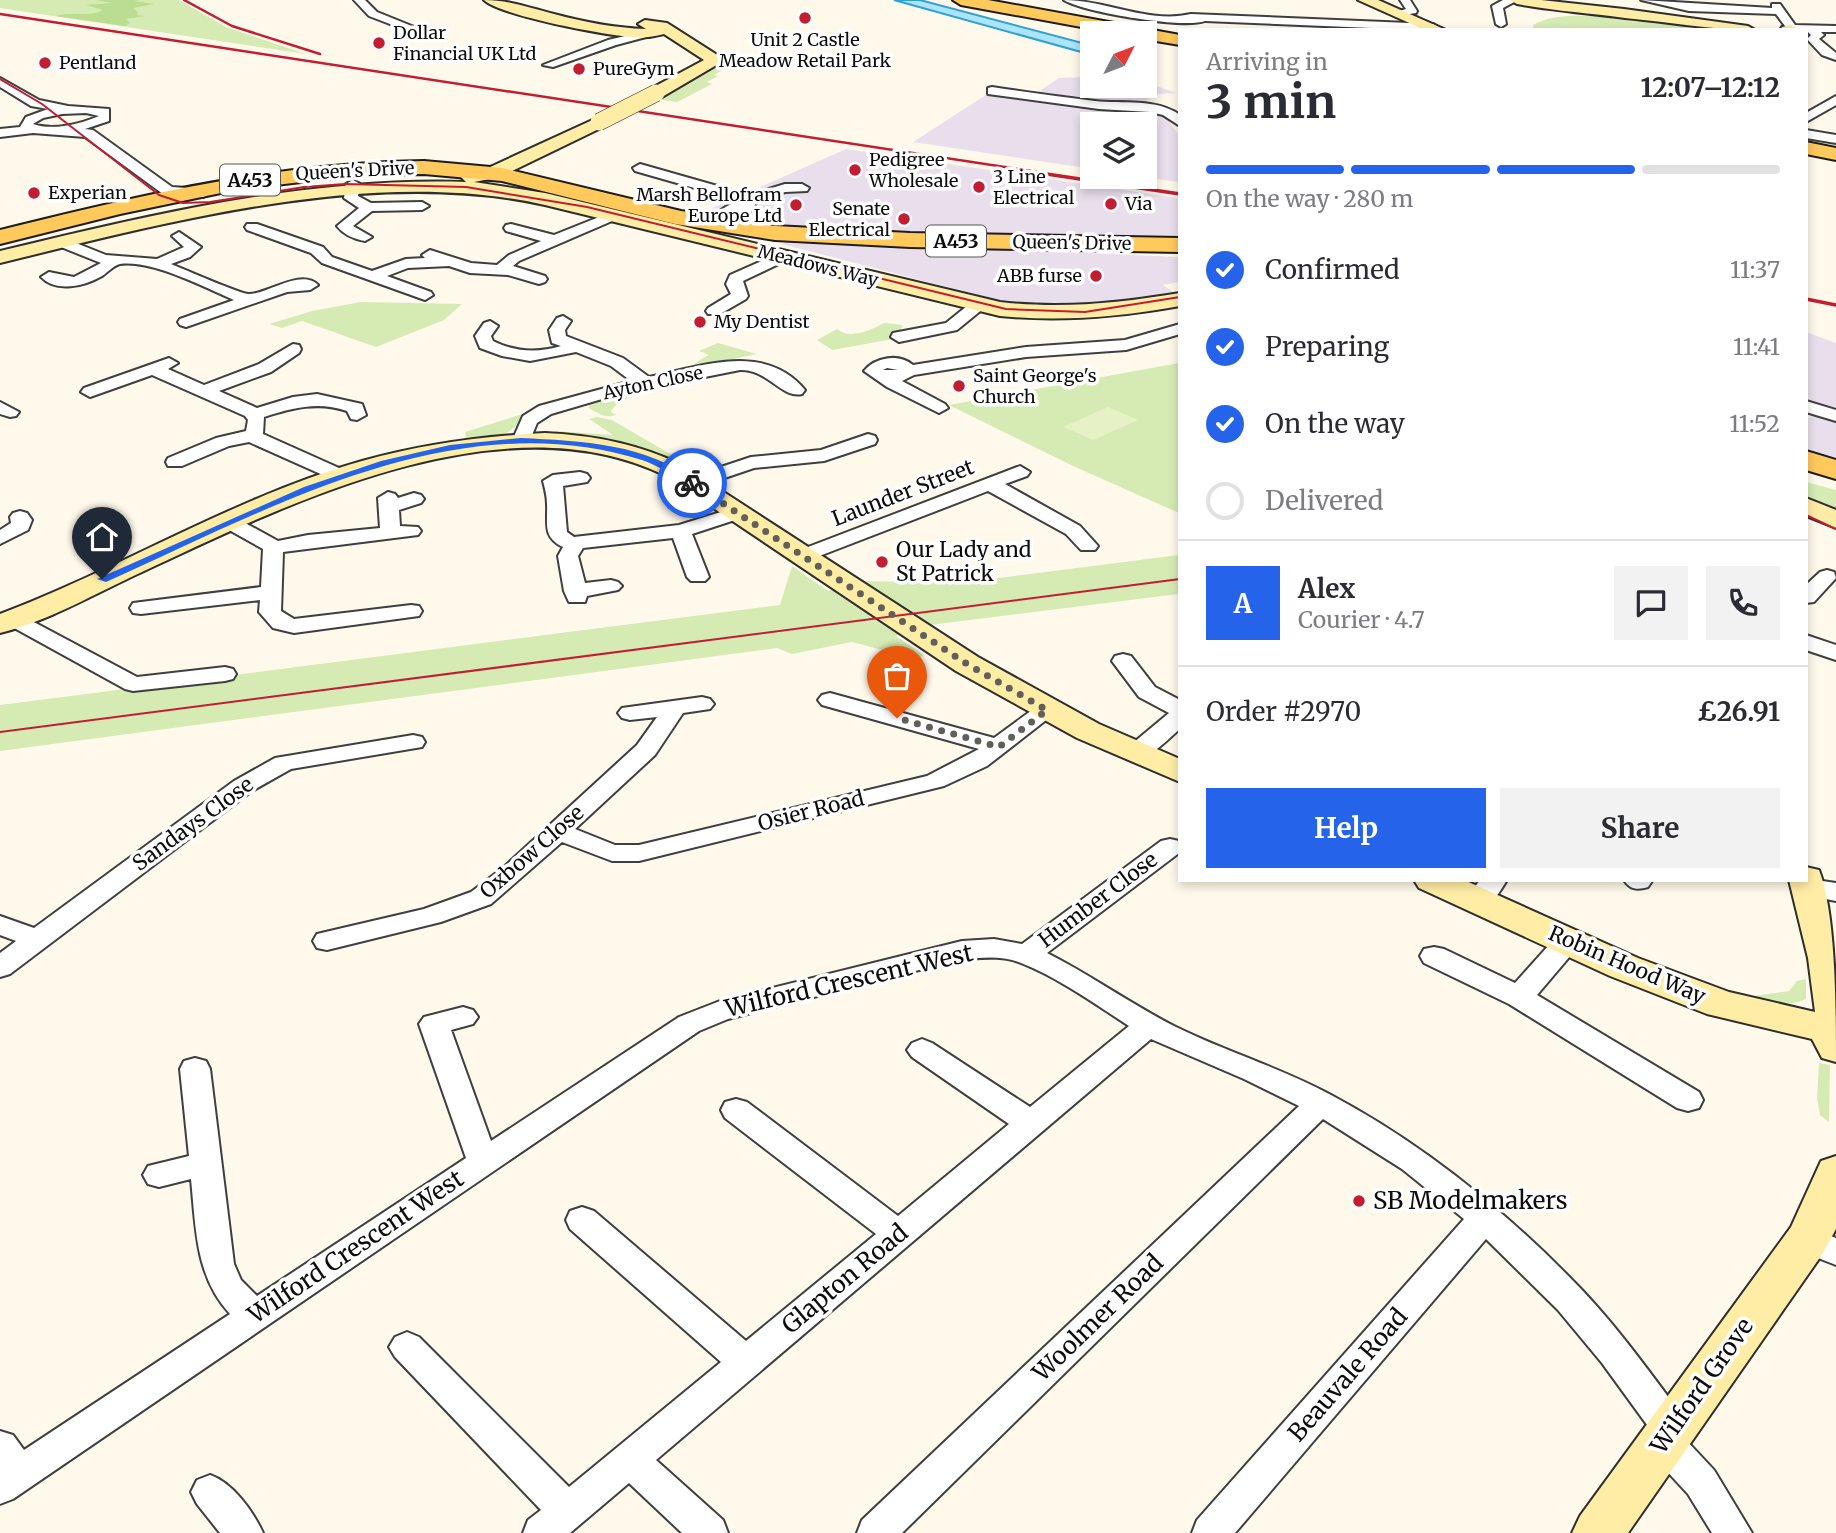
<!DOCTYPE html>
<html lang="en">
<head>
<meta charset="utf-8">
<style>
	body { margin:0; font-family:Merriweather,serif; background:#f2f2f3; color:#2b2b33; height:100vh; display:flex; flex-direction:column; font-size:26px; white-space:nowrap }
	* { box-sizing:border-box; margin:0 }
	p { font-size:23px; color:#7c7c81 }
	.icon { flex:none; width:38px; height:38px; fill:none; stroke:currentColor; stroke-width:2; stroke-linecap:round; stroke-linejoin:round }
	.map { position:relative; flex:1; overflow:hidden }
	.panel { position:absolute; left:1178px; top:28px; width:630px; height:854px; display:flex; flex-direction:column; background:#fff; border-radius:0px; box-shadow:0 4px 10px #0003 }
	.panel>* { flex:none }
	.needle { width:46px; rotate:48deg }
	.tools { position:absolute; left:1080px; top:21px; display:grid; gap:14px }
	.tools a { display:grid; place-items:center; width:77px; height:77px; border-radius:0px; background:#fff; box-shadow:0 4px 10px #0003; font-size:35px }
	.pin { position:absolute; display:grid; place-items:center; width:60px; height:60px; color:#fff; margin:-72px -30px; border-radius:50% 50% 50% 0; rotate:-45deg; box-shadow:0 0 7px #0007 }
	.pin .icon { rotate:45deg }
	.courier { position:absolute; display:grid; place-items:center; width:70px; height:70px; margin:-35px; border:5px solid #2563eb; border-radius:50%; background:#fff; color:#222; box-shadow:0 2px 9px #0007 }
	.head em { font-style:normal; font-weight:700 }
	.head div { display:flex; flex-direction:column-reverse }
	.head { display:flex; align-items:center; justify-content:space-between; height:119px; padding:0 28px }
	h1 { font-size:46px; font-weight:700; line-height:52px }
	.bar { display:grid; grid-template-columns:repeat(4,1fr); gap:10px 7px; align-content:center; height:84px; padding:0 28px }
	.bar i { height:9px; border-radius:5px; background:#e1e1e2 }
	.bar .active { background:#2563eb }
	.bar p { grid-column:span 4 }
	.line { display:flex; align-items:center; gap:18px; padding:0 28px; border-top:2px solid #e1e1e2 }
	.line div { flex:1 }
	.round { display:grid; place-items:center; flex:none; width:74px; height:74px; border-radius:0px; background:#f2f2f3 }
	ol { padding:0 28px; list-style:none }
	li { display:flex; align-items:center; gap:21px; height:77px }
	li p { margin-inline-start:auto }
	li .icon { padding:7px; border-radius:50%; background:#2563eb; color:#fff; stroke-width:4 }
	li:last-child { color:#7c7c81 }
	li i { width:38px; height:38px; border:4px solid #e1e1e2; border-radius:50% }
	.action { display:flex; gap:14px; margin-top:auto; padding:14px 28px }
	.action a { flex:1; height:80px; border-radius:0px; background:#2563eb; color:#fff; font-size:28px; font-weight:700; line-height:80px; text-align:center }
	.action a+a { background:#f2f2f3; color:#2b2b33 }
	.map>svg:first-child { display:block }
</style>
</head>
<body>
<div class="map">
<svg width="1836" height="1533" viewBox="0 0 1836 1533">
	<rect width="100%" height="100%" fill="#fff9eb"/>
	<!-- industrial -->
	<path fill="#e9dfec" d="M1092 72V86H1144L1145 82 1176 93 1159 94 1138 104 1034 95 1059 78 1084 77Z
		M989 93 1170 118V123L1179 135V182L1143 177 1144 124H1092V169L913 142Z
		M846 149 1179 198 1180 238 831 230 699 214Z
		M789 240 1179 257V282L1163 285 1173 292 1089 307 1016 305 782 244Z
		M1806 332 1836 343V464L1806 456V419L1823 411 1806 406Z"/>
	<!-- green -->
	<path fill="#d5ebb3" d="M0 0H179L226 27 306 54 0 8Z
		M1612 13 1733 30H1534L1533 25C1555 12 1586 16 1611 17Z
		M722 63 742 64 732 65 714 75 718 76 707 82 712 84 677 102 654 99 713 64Z
		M361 302 462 304 444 320 376 347 302 321 282 328 269 324 312 311Z
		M884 323 903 325 900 331 893 333 899 338 832 350 817 340 837 329C850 340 871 330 884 323Z
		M718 343 757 354 691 368 698 361 709 355 699 351Z
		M1179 363V513L1073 466 949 405Z
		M702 377 705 379C684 383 619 392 611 412L616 415C605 419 598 413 589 408V405L633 391Z
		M526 413C509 440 495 436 466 439L465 432Z
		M597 417 612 420 703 473 698 475C652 448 606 440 553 435L555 431 613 435 589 419Z
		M1806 482 1836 490V508L1832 510 1806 498Z
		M1179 555V594L930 625 896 636 924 655 917 659 852 642 792 654 777 648 0 751V705L780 605 792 566 828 591 860 581 960 583Z
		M1806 979V999C1786 1008 1768 1002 1747 997L1789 991 1797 981Z
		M1819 1063 1830 1065 1829 1122 1820 1115 1817 1098Z"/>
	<!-- forest -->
	<path fill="#badd91" d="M95 0H140L134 1 154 4 133 8 138 12 137 15 145 16 126 19 130 23 125 26 56 16C71 11 90 18 103 10L86 5 112 3Z"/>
	<!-- pitch -->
	<path fill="#e6f2c5" d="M1108 407 1138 420 1093 440 1063 427Z"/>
	<!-- water -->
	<path fill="#ace4fa" stroke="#2fa1d5" stroke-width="2" d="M894 0H920L1090 45 1092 55Z"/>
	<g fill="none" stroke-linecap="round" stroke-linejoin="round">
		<defs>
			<path id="street" d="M354 0H365L377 12 434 35 424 37 369 16Z
				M1064 0C1106 0 1149 24 1191 14L1433 24 1438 27 1435 30H1419L1205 21C1184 29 1082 12 1064 0Z
				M1400 0H1410L1417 11 1416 13 1396 16V12L1406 9Z
				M1503 0H1518L1503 8 1506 24 1501 27 1496 24 1492 6Z
				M1641 0 1772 8V4H1780L1795 25 1836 26V32H1821L1824 35 1819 39 1836 53V60L1822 55 1807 39 1811 35 1806 30H1788L1776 14 1689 11Z
				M642 32 646 33V37L616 45 553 67 543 65 608 40Z
				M0 78 39 100 68 106 109 109V121L85 129 93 130 172 187 203 189 210 193 203 197 163 194 85 137 33 133 0 137V129L20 127 26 117 48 109 31 106 0 87ZM62 114 86 113 99 116C81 124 52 131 33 124L43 118Z
				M992 87C1026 92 1061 97 1095 101 1122 104 1157 98 1180 115V126L1163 115 1150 112 1099 109 988 94V88Z
				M1836 96V105L1806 122V113Z
				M1806 130 1836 135V143L1806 138Z
				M640 164 749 195 785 184H802L809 188 807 191 785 192 757 202 748 215 716 228 709 224C716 212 726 205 740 201L635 171 633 168Z
				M353 180 360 184 358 196 371 203 422 202 429 206 422 210 372 211 353 226 372 237 365 241C354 239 344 235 337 226L359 208 344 198 346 184Z
				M614 211 621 215 619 218 519 261 513 266 545 276 547 279 545 282 539 284 508 275 470 273 449 266 408 268 387 276 431 292 433 295 425 300 322 263 311 253 247 230 245 227 247 224H257L323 247 332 257 372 271 406 259 425 258 422 255 430 250 471 263 497 265 509 255 541 241 506 231 504 228 506 225 511 224 554 235Z
				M179 232 201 247 190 257 171 264C184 269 240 294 249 294 268 294 301 268 318 285L310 290 287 292 186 327 180 325 178 322 180 319 234 300C203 287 153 260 120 264 114 265 108 272 102 276 85 286 56 293 41 277L49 272 74 277 101 263 56 245 54 242 56 239H66L106 255 157 259 184 247 172 236Z
				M782 252 787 254 790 257 787 260 743 281 748 296 746 299 720 314H708L706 311 708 308 731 294 726 284 730 275Z
				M978 300 984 302 986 305 984 308 957 330 899 342 891 337 893 333 946 323 972 302Z
				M563 316 571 321 565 330 566 336 623 358 649 377C700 367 765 341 805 390L802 394C782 399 768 369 740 370L619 394 551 414 537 423 528 445H514L512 441 523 416 539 406 631 381 611 366 576 352 530 361 502 356 480 348 475 336 484 323 490 321 498 326 491 336 493 341C515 352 538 353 561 346L552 343 549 330 557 318Z
				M1180 324V334L1126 350 1026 357 914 375 902 381 945 404 948 408 939 413 887 387 864 371C875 357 899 353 913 365L1026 347 1125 340ZM887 368 898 370H883Z
				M293 344 299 345 301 349 299 353 271 372 219 391 257 408 293 397 317 394 362 404 366 415 357 420 351 419 347 411C318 401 293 408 264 417L263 434 348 472 351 476 348 480H334L249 442 229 446 182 466H168L166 462 168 458 216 438 246 431 248 420 245 416 152 375 90 397 81 392 84 388 169 358 178 363 168 369 204 385 259 364Z
				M1806 401 1836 410V421L1806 412Z
				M0 402 19 412 16 416 10 417 0 414Z
				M868 434 875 436 877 440 875 444 824 461 754 468 692 489 682 483 685 479 751 457 821 450Z
				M1020 466 1030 472 1027 476 1005 484 1080 526 1098 546 1095 550H1081L1066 534 988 491 809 560H795L792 556 795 552Z
				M580 472 587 474 590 478 587 482 563 486 567 532 574 537 679 525 737 507 744 509 747 513 744 517 692 534 709 577 705 581H691L687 577 673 538 583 548 578 556 585 583 611 580 618 582 622 586 618 590 587 596 585 602H569L564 591 558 556 563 547C542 537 548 523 547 504 547 496 545 489 543 481L553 475Z
				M388 492 395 494 398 498 414 493 421 495 424 499 421 503 399 510 400 526 418 527 421 531 418 535 283 552 281 611 294 619 411 605 419 606 422 611 419 616 294 633 273 628 259 612 260 600 141 614 133 613 130 608 133 603 261 587 263 549 222 526 219 522 222 518H236L278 541 308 535 380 528 378 498Z
				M20 511 27 513 32 520 28 530 0 544V530L11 523 10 517 13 513Z
				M1827 570 1834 572 1836 578 1814 602 1806 603V585L1820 572Z
				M15 612 137 677 225 667 233 669 236 674 233 679 225 681 133 691 125 689 7 624 4 619 7 614Z
				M1806 635 1836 645V660L1806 650Z
				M1123 654 1131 656 1155 687 1180 700V729C1165 741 1148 763 1127 758L1124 753 1127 748 1169 713 1139 697 1112 661 1115 656Z
				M830 693 994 738 1039 705H1055L1059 710 987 766 944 786 639 861H612L562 842 491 904 441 922 327 950 317 948 313 941 317 934 424 909 471 892 504 867 637 745 657 717 630 720 622 718 618 713 622 708 702 697 710 699 714 704 710 709 683 713 655 755 575 829 615 845H639L927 776 979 749 822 705 818 700 822 695Z
				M413 735 422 737 425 742 422 747 291 769 252 791 10 974 0 977V953L16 941 0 935V916L34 928 234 781 275 758Z
				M1170 839 1179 841V853L1047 953C1091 975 1132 1005 1176 1027 1227 1052 1281 1068 1331 1095 1425 1145 1508 1213 1581 1289 1619 1329 1651 1374 1684 1418L1689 1429 1685 1439 1714 1470 1752 1533H1712L1688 1494 1650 1453 1645 1441 1650 1429 1602 1363 1558 1310 1486 1239 1235 1533H1192L1197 1520 1464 1219 1402 1169 1323 1119 902 1533H857L862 1520 1299 1106 1244 1079 1151 1039 656 1460 723 1520 728 1533H682L629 1483 570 1533H523L528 1520 541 1510 395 1357 389 1347 395 1337 407 1332 419 1337 569 1487 721 1362 570 1229 566 1220 570 1211 582 1207 594 1211 746 1341 876 1234 725 1118 721 1110 725 1102 736 1099 747 1102 898 1216 1009 1124 912 1057 907 1050 912 1043 922 1039 932 1043 1030 1107 1129 1026C1095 1004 1059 978 1021 963 1002 955 982 958 962 959L728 1019 699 1031 13 1499 0 1504V1431L13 1435 24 1450 230 1314C195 1276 196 1228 191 1179L159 1187 148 1184 143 1175 148 1166 189 1156 180 1069 184 1061 195 1058 206 1061 210 1069 234 1264 241 1280 257 1296 466 1158 419 1024 424 1017 463 1007 473 1010 478 1017 473 1024 451 1030 491 1141 679 1017 720 1001 962 941 994 939 1022 944 1161 841Z
				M1809 879 1836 883V901L1800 894 1796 888 1800 882Z
				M1480 880H1507C1497 896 1489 912 1468 906L1465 900Z
				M1624 880H1652V881L1648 887C1638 890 1630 890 1624 880Z
				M1568 933 1578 935 1582 942 1537 995 1699 1092 1703 1100 1699 1108 1688 1111 1677 1108 1509 1004 1424 963 1420 956 1424 949 1434 947 1444 949 1515 983 1558 935Z
				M1807 1227 1836 1238V1265L1795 1249 1790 1240 1795 1231Z
				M210 1475C233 1483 253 1511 263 1533H220L197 1504 191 1492 197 1480Z"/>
			<path id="secondary" d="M484 0C509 0 530 8 554 14 584 22 615 28 646 29L638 24 645 20 667 23 725 60 662 97H650L648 93 650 89 704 60 664 34C653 37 643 38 632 37 605 35 501 16 484 0Z
				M1358 0H1378L1446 30H1425Z
				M1510 0H1541L1624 9 1748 26 1755 30C1711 30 1669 22 1625 18 1589 13 1553 11 1517 4Z
				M1791 25 1798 29 1780 30 1782 27Z
				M599 117 608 122 605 126 500 177 474 182 545 193 1000 302C1061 309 1119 303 1180 293V306C1119 317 1061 322 1000 316L545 205C373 166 168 222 0 263V251C153 214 308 177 466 182L461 177 463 173 488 168Z
				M545 433C593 435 639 444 682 465L978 657 1099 724 1180 759V782L1077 738 956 671 664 475C503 397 289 503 142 572 96 593 49 621 0 633V614C122 568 235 497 362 461 423 444 482 436 545 433Z
				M1806 498 1836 510V528L1806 516Z
				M1806 867 1819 870C1836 913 1836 1010 1836 1062L1822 1058 1812 1039 1707 1014 1610 976 1419 888 1414 880H1464L1638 958 1729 992 1815 1012 1808 958 1789 880H1806Z
				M1836 1156V1229L1823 1253 1628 1533H1572L1580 1516 1791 1227 1821 1161Z"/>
			<path id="primary" d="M953 0H988L1180 35V45L1144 39V33H1114L961 5Z
				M1806 142 1836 148V160L1806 154Z
				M424 161 502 168 681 211 775 226 910 233 1180 238V252L910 247 775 240 675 224 502 181 424 174 362 175 240 189 120 214 0 244V230C145 194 274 163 424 161Z
				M1806 451 1836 460V479L1806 470Z"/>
		</defs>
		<!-- street casing -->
		<use href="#street" stroke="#3f3f3f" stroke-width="4"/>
		<!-- secondary casing -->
		<use href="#secondary" stroke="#2e2e2e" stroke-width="4"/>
		<!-- primary casing -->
		<use href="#primary" stroke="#1d1d1d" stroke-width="4"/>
		<!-- street -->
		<use href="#street" fill="#fff" fill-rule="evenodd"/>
		<!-- secondary -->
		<use href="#secondary" fill="#ffeda6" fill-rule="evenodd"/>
		<!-- primary -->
		<use href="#primary" fill="#ffc95b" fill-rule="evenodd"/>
		<!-- tram -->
		<path stroke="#c31d33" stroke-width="2" d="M0 79 42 104 159 195 183 203 210 202 304 187 345 184 466 187 587 207 1006 309 1085 312 1180 297
			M1806 515 1836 529
			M0 732 1180 579"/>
		<!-- rail-far1 -->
		<path stroke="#c31d33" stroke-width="2.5" d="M184 0 232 26 320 54
			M0 14 1031 171"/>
		<!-- rail -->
		<path stroke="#c31d33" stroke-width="3.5" d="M1020 170 1180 194
			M1806 299 1836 305"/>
		<defs>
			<path id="secondary-bridge" d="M599 122 656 93"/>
		</defs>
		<!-- secondary-bridge casing -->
		<use href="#secondary-bridge" stroke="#2e2e2e" stroke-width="18" stroke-linecap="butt"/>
		<!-- secondary-bridge -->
		<use href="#secondary-bridge" stroke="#ffeda6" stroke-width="17"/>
	</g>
	<!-- route -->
	<path fill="#2563eb" d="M521 438C580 441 649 443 696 483L689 485C674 477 658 465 642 460 456 402 271 508 106 582L97 579 304 487 381 461 450 445Z"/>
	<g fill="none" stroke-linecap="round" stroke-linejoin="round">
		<!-- done -->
		<path stroke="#615f5a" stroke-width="7" stroke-dasharray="0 12.6" d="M692 483 967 664 1047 710 999 747 897 718"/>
	</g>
	<!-- markers -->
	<g fill="#c31d33" stroke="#fff" stroke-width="2.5">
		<circle cx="805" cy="18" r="7"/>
		<circle cx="379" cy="43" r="7"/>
		<circle cx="45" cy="63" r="7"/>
		<circle cx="579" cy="69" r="7"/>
		<circle cx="855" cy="170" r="7"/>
		<circle cx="979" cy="187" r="7"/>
		<circle cx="34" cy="193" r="7"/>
		<circle cx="1111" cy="204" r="7"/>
		<circle cx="796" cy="205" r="7"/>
		<circle cx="904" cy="219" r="7"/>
		<circle cx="1096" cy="276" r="7"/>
		<circle cx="700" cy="322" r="7"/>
		<circle cx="959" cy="386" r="7"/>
		<circle cx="882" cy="562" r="7"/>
		<circle cx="1359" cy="1201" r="7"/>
	</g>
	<g text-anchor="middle" stroke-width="7" stroke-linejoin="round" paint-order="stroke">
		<!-- far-poi labels -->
		<g font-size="18" fill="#0c0c0c" stroke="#fff" text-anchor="start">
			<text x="393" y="39">Dollar<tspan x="393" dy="21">Financial UK Ltd</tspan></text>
			<text x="805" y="46" text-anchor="middle">Unit 2 Castle<tspan x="805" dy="21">Meadow Retail Park</tspan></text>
			<text x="59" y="69">Pentland</text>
			<text x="593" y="75">PureGym</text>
			<text x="869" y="166">Pedigree<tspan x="869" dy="21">Wholesale</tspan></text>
			<text x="993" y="183">3 Line<tspan x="993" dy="21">Electrical</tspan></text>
			<text x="48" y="199">Experian</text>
			<text x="782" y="201" text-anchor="end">Marsh Bellofram<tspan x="782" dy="21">Europe Ltd</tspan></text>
			<text x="1125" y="210">Via</text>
			<text x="890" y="215" text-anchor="end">Senate<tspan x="890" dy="21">Electrical</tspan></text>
			<text x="1082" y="282" text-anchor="end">ABB furse</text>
			<text x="714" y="328">My Dentist</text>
			<text x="973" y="382">Saint George's<tspan x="973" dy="21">Church</tspan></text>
		</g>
		<!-- far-street labels -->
		<g font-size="18" fill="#0c0c0c" stroke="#fff">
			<text transform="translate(355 171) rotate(-3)" y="6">Queen's Drive</text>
			<text transform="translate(1072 243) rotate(1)" y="6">Queen's Drive</text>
			<text transform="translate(818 266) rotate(14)" y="6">Meadows Way</text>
			<text transform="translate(653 383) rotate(-12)" y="6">Ayton Close</text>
		</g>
		<!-- shield labels -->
		<g fill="#fff" stroke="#555" stroke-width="2">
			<rect x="220" y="164.5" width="60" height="31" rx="5"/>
			<rect x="926" y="225.5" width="60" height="31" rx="5"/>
		</g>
		<g font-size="19" font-weight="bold" fill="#0c0c0c">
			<text x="250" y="187">A453</text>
			<text x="956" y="248">A453</text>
		</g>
		<!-- street labels -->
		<g font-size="21" fill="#0c0c0c" stroke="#fff">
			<text transform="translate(903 493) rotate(-21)" y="7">Launder Street</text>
			<text transform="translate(811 811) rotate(-14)" y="7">Osier Road</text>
			<text transform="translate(193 824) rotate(-36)" y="7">Sandays Close</text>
			<text transform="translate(532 852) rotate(-41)" y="7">Oxbow Close</text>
			<text transform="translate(1098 900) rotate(-37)" y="7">Humber Close</text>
			<text transform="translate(1627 965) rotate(23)" y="7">Robin Hood Way</text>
		</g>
		<!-- poi labels -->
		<g font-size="21" fill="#0c0c0c" stroke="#fff" text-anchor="start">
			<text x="896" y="557">Our Lady and<tspan x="896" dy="24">St Patrick</tspan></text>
		</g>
		<!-- near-street labels -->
		<g font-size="24" fill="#0c0c0c" stroke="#fff">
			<text transform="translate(849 981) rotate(-13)" y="8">Wilford Crescent West</text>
			<text transform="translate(356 1247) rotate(-34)" y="8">Wilford Crescent West</text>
			<text transform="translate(845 1279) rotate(-40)" y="8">Glapton Road</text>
			<text transform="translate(1098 1318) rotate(-44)" y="8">Woolmer Road</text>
			<text transform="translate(1348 1375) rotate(-49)" y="8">Beauvale Road</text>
			<text transform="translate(1702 1386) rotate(-55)" y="8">Wilford Grove</text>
		</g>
		<!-- near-poi labels -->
		<g font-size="24" fill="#0c0c0c" stroke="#fff" text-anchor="start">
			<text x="1373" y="1209">SB Modelmakers</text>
		</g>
	</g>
</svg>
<div class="tools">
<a><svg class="needle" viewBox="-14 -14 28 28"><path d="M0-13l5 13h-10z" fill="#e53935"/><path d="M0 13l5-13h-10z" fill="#7c7c81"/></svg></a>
<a><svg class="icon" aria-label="layers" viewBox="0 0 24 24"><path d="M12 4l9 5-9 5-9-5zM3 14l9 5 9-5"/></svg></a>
</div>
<div class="pin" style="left:897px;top:718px;background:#ea580c"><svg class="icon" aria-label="bag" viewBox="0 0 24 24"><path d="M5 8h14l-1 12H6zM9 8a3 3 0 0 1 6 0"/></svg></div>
<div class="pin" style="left:102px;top:579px;background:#1f2937"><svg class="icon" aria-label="home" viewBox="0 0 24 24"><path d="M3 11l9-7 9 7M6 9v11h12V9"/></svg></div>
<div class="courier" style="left:692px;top:483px"><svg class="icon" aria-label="bike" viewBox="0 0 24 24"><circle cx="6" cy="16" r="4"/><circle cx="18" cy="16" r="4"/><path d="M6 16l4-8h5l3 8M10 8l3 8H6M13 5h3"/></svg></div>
<section class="panel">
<div class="head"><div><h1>3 min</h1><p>Arriving in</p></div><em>12:07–12:12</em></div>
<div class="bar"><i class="active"></i><i class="active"></i><i class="active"></i><i></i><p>On the way · 280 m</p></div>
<ol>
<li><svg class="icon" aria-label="check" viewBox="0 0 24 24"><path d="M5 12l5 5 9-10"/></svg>Confirmed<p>11:37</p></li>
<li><svg class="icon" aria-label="check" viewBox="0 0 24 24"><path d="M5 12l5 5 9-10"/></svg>Preparing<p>11:41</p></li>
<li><svg class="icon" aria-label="check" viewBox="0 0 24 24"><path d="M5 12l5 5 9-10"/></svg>On the way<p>11:52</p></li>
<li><i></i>Delivered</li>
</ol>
<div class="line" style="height:126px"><b class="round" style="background:#2563eb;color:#fff">A</b><div><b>Alex</b><p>Courier · 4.7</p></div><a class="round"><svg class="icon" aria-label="chat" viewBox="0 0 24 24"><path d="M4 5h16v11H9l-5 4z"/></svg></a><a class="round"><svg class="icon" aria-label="phone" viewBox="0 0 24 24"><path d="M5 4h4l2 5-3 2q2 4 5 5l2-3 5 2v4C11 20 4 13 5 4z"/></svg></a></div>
<div class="line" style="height:91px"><div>Order #2970</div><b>£26.91</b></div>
<div class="action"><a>Help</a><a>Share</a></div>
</section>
</div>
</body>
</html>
